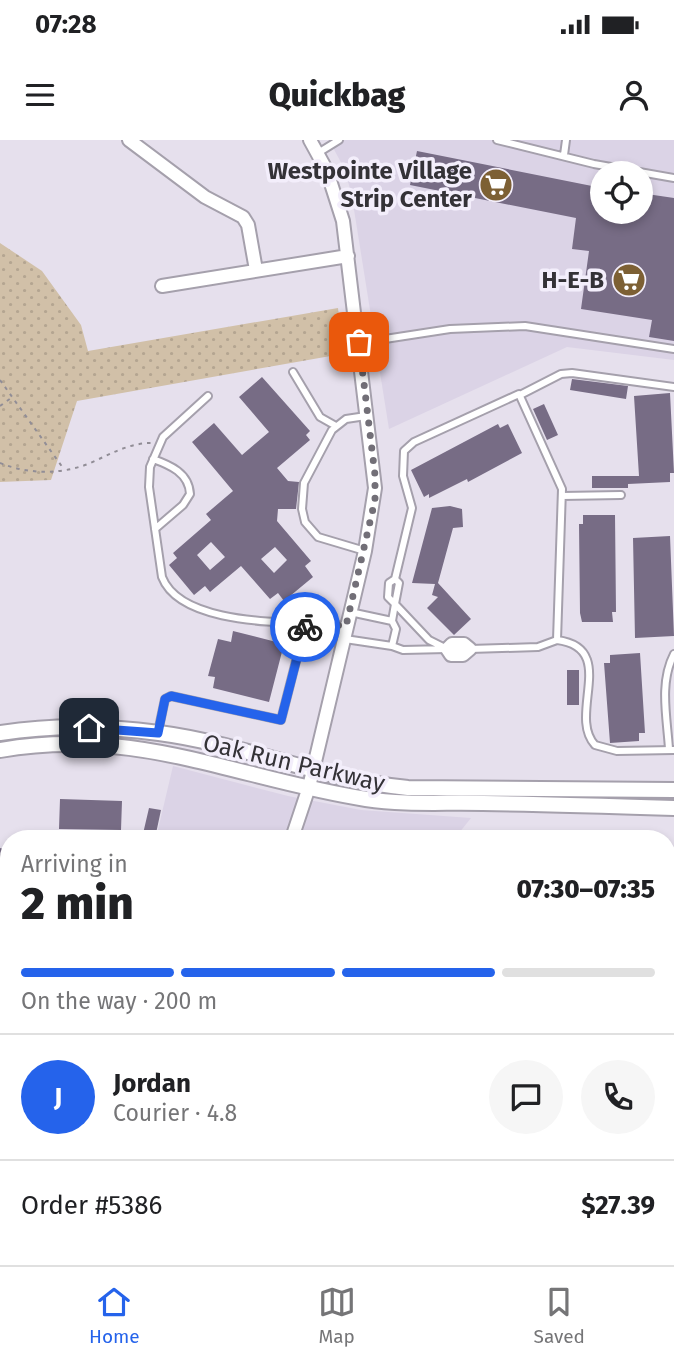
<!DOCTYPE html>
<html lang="en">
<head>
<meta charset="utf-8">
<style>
	body { margin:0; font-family:"Fira Sans",sans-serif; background:#f6f6f6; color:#202124; height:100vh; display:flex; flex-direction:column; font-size:26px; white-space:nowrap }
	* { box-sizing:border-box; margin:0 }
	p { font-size:23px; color:#757577 }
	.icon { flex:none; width:38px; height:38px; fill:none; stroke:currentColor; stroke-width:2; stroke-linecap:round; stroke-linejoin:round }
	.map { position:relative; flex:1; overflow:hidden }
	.side { position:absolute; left:0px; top:690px; width:676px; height:436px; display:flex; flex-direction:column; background:#fff; border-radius:28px 28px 0 0; box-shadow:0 4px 10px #0003 }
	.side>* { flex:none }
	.buttons { position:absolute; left:590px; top:21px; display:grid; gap:14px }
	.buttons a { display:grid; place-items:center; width:63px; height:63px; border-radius:50%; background:#fff; box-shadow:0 4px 10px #0003; font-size:35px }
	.pin { position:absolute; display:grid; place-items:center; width:60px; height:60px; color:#fff; margin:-30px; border-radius:14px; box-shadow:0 4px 10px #0006 }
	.courier { position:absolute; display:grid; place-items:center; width:70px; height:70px; margin:-35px; border:5px solid #2563eb; border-radius:50%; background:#fff; color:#222; box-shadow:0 2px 9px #0007 }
	.headline em { font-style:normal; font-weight:800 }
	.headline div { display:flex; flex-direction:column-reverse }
	.headline { display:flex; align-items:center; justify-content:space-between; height:119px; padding:0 21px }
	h1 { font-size:46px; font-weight:800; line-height:52px }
	.bar { display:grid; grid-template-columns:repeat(4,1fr); gap:10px 7px; align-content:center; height:84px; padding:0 21px }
	.bar i { height:9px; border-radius:5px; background:#e0e0e0 }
	.bar .on { background:#2563eb }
	.bar p { grid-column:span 4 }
	.line { display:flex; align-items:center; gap:18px; padding:0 21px; border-top:2px solid #e0e0e0 }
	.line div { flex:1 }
	.round { display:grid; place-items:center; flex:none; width:74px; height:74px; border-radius:37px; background:#f6f6f6 }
	.status { display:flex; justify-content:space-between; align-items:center; height:49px; padding:0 35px; background:#fff; direction:ltr }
	.status svg { height:19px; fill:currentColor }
	header { display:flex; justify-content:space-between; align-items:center; height:91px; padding:0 21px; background:#fff; font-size:32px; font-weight:800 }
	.dock { display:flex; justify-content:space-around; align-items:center; height:98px; border-top:2px solid #e0e0e0; background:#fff; font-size:19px; color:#757577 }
	.dock a { display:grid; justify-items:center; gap:4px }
	.dock .on { color:#2563eb }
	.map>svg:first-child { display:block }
</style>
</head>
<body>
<div class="status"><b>07:28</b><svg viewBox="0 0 49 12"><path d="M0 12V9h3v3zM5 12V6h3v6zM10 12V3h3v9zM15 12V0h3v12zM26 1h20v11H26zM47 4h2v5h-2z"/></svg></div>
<header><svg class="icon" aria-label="menu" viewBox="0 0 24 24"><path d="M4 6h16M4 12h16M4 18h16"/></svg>Quickbag<svg class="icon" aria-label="person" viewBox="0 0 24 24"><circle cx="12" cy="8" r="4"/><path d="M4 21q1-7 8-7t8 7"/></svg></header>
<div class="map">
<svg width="674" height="1125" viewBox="0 0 674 1125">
	<defs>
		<pattern id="park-dots" width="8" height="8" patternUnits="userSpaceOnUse" patternTransform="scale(1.75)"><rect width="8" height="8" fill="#d1c0a8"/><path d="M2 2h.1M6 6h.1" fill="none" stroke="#b4a591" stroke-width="1.8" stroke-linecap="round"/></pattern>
	</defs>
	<rect width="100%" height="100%" fill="#e6e0ed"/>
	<!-- built -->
	<path fill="#dbd3e6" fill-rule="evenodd" d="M329 0H674V220L567 207 389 289 352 57 345 30ZM602 33H640V72H602Z
		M173 626 288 656 361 670 471 678 455 698H156Z"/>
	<!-- park -->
	<path fill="url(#park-dots)" d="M0 103 42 131 81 185 88 211 338 168 342 214 77 261 51 340 0 342Z"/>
	<!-- building -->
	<path fill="#776c85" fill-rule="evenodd" d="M417 11 602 48V72H640V53L674 58V201L649 197 652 180 581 169 589 111 572 109 576 78 410 45Z
		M262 237 310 291 306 295 310 300 277 328 288 341 299 342 296 369H278L277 381 311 421 305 426 313 437 284 461 278 453 270 459 241 426 210 452 205 446 194 455 169 425 177 418 173 413 211 380 206 374 233 351 192 302 214 283 242 315 269 292 239 257ZM211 402 225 417 210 430 197 415ZM275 407 287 420 274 433 261 419Z
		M572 239 628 246 626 259 570 250Z
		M670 253 674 333H670V342L628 344V348H592V336H639L634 256Z
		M544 264 558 295 547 300 533 269Z
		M498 284 500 288 508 284 522 313 468 342 467 339 429 358V354L424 357 411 330Z
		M450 366 462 369 463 387 453 388 438 443 471 479 454 495 427 468 438 457 432 455 435 444 412 443 432 368Z
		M583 375H615L616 472H612L613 482H582L580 473 579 384H583Z
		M670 396 674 496 635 498 633 398Z
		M233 491 284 504 269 562 213 548 215 537 208 536 218 499 231 502Z
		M640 513 645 593H639V601L610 603 604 523H610V515Z
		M567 530H579V565H567Z
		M60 659 122 661 121 690 59 689Z
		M149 668 161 670 155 698H142Z
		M0 708 9 710V759L0 756Z
		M0 862 9 869V906L0 900Z"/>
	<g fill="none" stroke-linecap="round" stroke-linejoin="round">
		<defs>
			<path id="service" d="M497 0 594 24 674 38
				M318 13 339 0
				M564 15 566 0
				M359 203 450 189 525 186 674 209
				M293 232 320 277 336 286
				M520 255 561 234 572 233 674 247
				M208 256 163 297 150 327 149 347 162 437C182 489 299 481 346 486
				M153 319C170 325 189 333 190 354L183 365 155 389
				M562 356 621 355
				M365 411 318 397 305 382 302 369 304 343 332 290 346 279 366 276
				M395 439 412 368 403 336 404 311 414 302 519 254 562 349 557 500 538 507 470 509
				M395 439 399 443 395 464 388 457 389 443Z
				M345 499 392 506 396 489 392 481 350 472
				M557 500C619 508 567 575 595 605L617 611 674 610
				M392 506 403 510 447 509 429 500 395 464 392 481
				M158 592 165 559 171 556 281 580 306 482
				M669 609C667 577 659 543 674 514"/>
			<path id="minor" d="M129 0 205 57 243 77 248 85 256 130
				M162 146 348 116
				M452 504H464L470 509 463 515H451L447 509Z
				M292 698 309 647 365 411 375 348 343 81 327 31 310 0"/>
			<path id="tertiary" d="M0 593C52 585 107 586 159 593 243 604 323 640 408 648L674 650
				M0 610C137 586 237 639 366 659 404 665 444 662 483 663 546 664 610 666 674 668"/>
		</defs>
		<!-- service casing -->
		<use href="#service" stroke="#a5a0ac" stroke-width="10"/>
		<!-- minor casing -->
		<use href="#minor" stroke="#a5a0ac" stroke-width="16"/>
		<!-- tertiary casing -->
		<use href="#tertiary" stroke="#a5a0ac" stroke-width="18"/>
		<!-- path -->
		<path stroke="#918d96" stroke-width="2" stroke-dasharray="3.5 5" stroke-linecap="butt" d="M0 240 63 328
			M0 266 11 258
			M0 323C28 334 59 335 88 324 109 315 128 303 151 303"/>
		<!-- service -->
		<use href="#service" stroke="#fff" stroke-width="6"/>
		<!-- minor -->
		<use href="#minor" stroke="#fff" stroke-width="12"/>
		<!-- tertiary -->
		<use href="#tertiary" stroke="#fff" stroke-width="14"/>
	</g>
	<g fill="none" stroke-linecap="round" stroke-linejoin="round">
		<!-- done -->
		<path stroke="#726f77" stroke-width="7" stroke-dasharray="0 12.6" d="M305 487 306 482 346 486 375 360V335L359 202"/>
		<!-- route -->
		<path stroke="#2563eb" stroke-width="9" d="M89 588 158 593 165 559 171 556 281 580 305 487"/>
	</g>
	<!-- icons -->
	<defs>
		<symbol id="supermarket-disc" viewBox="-11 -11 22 22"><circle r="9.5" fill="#7d6034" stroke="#f3eefb"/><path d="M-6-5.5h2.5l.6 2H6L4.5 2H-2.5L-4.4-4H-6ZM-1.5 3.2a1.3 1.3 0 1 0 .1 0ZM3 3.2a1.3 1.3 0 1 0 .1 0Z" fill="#fff"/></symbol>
	</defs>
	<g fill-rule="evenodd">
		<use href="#supermarket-disc" x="477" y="26" width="38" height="38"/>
		<use href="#supermarket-disc" x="610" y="121" width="38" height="38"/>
	</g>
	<g text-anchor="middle" stroke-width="7" stroke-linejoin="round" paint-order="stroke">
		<!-- poi labels -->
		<g font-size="24" font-weight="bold" fill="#343237" stroke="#f3eefb" text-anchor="end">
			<text x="472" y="39">Westpointe Village<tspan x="472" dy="28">Strip Center</tspan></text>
			<text x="604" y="148">H-E-B</text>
		</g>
		<!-- street labels -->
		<g font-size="24" fill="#343237" stroke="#f3eefb">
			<text transform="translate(294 623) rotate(13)" y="8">Oak Run Parkway</text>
		</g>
	</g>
</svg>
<div class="buttons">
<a><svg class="icon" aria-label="locate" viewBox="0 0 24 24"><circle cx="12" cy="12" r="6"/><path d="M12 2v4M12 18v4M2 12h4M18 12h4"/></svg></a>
</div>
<div class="pin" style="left:359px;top:202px;background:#ea580c"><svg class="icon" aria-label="bag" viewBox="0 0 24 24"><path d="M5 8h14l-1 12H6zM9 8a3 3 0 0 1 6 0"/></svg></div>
<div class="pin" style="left:89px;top:588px;background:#1f2937"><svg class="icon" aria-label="home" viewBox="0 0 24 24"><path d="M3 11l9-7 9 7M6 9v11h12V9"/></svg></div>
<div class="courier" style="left:305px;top:487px"><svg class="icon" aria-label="bike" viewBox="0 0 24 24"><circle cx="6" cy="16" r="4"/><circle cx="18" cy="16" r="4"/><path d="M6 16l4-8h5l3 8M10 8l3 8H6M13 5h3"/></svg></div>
<section class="side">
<div class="headline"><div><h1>2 min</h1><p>Arriving in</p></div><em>07:30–07:35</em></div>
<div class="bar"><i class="on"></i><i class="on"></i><i class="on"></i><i></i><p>On the way · 200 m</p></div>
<div class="line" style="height:126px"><b class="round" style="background:#2563eb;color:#fff">J</b><div><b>Jordan</b><p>Courier · 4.8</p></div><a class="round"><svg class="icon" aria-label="chat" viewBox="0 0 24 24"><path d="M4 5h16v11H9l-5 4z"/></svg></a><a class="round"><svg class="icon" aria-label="phone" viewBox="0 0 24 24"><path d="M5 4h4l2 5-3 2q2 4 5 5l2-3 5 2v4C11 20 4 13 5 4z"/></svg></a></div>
<div class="line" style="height:91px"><div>Order #5386</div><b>$27.39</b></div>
</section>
</div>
<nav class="dock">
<a class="on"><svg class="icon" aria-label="home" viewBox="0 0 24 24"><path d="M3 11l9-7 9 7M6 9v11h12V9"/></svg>Home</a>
<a><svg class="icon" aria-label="map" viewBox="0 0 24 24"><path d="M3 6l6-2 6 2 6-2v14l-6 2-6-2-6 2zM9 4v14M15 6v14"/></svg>Map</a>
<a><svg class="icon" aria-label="saved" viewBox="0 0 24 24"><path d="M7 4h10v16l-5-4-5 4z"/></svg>Saved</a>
</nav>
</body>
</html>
